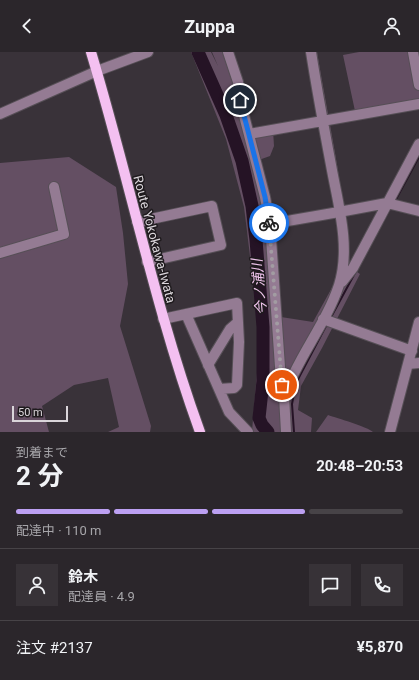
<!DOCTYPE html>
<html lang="ja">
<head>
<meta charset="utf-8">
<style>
	body { margin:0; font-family:Roboto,"Noto Sans JP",sans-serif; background:#373237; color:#f1f3f6; height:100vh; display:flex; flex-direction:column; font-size:15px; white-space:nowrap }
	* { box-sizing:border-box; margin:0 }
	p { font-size:13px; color:#a6a5a9 }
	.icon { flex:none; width:22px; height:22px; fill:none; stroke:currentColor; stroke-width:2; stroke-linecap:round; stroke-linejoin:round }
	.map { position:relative; height:380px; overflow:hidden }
	.details { display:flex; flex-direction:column; background:#2b262b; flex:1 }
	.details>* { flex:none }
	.scale { position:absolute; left:12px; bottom:10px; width:56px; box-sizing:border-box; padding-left:4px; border:2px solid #dad5da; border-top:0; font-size:11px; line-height:14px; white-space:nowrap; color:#dad5da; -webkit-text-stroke:3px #1f1b1e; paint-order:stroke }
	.pin { position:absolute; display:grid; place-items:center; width:34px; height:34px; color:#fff; margin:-17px; border:2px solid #fff; border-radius:50%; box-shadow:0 1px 4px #0007 }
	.courier { position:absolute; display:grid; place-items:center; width:40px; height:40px; margin:-20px; border:3px solid #1a73e8; border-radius:50%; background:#fff; color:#222; box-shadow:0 1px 5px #0007 }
	.headline em { font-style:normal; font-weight:700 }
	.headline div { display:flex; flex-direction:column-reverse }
	.headline { display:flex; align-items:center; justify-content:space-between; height:68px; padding:0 16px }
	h1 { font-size:26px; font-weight:700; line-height:30px }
	.bar { display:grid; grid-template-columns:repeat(4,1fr); gap:6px 4px; align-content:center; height:48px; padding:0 16px }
	.bar i { height:5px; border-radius:3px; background:#474347 }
	.bar .on { background:#bca0f2 }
	.bar p { grid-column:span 4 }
	.line { display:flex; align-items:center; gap:10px; padding:0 16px; border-top:1px solid #474347 }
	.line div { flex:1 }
	.round { display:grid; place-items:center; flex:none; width:42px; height:42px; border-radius:0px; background:#373237 }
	header { display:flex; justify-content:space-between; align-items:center; height:52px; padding:0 16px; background:#2b262b; font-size:18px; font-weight:700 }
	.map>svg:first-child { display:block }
</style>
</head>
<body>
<header><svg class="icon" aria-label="back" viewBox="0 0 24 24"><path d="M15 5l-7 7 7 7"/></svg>Zuppa<svg class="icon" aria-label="person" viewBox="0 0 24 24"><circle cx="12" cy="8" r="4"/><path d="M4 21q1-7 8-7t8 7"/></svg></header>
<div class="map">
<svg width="419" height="380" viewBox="0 0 419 380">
	<rect width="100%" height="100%" fill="#393239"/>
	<!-- green -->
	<path fill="#644f63" d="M191 0H211L218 14 212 0H228L249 82 273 78 274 94 270 104 256 109 281 265 313 270 334 232 341 197 336 158 306 0H317C329 71 345 143 350 215L360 222 322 296 301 334 298 358 312 366 311 380H252V379L260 286 244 155 226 87Z
		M359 0H409L419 38V51L355 59 343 3Z
		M69 105 116 135 123 181 128 232 120 274 151 374 150 380H108L119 375 108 326 74 333 42 354 49 380H0V111Z
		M328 363C337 366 368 375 373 380H316Z"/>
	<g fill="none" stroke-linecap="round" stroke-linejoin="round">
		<!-- stream -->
		<path stroke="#251325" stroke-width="2" d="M395 149 419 105
			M383 170 391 155
			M330 267 355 221
			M294 380 292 352 296 331 327 272"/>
		<!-- river -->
		<path stroke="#251325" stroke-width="13" d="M198 0 226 63 242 109 252 154 256 188 263 275V329L259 366 262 373 268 380"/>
		<defs>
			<path id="minor" d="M228 0 238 30 240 48 265 145 270 172 281 329 284 344 286 380
				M413 0 419 33
				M0 62 97 19 148 0
				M249 82 419 52
				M137 170 212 154 221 193 147 210
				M270 172 339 160 387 151 419 159
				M0 201 64 182 54 135
				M342 230 353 216 419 92
				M186 262 229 360 248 380
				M163 267 237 251 239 290 237 333 234 336 219 337
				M323 267 412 299
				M408 312 419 311
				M208 313 230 277 238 270
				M284 344C298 305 326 272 339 233 351 195 338 152 331 113 324 76 317 38 311 0
				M390 380 419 270"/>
			<path id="major" d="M91 0C129 126 155 256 200 380"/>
		</defs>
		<!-- minor casing -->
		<use href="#minor" stroke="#564f56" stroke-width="12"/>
		<!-- major casing -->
		<use href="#major" stroke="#564f56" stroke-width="12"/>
		<!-- minor -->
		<use href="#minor" stroke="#947b93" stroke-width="10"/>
		<!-- major -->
		<use href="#major" stroke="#f4c0f1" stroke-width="10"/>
	</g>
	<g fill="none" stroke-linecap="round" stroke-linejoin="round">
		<!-- done -->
		<path stroke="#a29ca2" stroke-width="4" stroke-dasharray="0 7.2" d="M269 171 282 333"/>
		<!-- route -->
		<path stroke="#1a73e8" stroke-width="5" d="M240 48 265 145 269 171"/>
	</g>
	<g text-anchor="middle" stroke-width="3" stroke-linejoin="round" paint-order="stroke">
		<!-- street labels -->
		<g font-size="13" fill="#dad5da" stroke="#1f1b1e">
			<text transform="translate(155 187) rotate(75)" y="5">Route Yokokawa-Iwata</text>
		</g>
		<!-- water labels -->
		<g font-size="14" font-style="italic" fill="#f1c5ee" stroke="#1f1b1e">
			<text transform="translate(259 235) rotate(-95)" y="5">今ノ浦川</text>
		</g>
	</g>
</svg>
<div class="scale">50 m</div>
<div class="pin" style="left:282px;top:333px;background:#ea580c"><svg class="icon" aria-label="bag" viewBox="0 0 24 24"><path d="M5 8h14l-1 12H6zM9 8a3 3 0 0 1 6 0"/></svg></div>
<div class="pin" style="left:240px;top:48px;background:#1f2937"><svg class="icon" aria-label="home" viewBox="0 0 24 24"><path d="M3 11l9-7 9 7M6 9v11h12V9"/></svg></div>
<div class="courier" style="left:269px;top:171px"><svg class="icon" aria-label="bike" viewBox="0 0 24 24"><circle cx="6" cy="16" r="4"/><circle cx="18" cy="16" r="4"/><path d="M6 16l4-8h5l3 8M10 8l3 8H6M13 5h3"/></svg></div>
</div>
<section class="details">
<div class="headline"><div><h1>2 分</h1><p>到着まで</p></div><em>20:48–20:53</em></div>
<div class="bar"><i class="on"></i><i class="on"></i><i class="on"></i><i></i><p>配達中 · 110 m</p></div>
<div class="line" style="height:72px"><a class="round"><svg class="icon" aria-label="person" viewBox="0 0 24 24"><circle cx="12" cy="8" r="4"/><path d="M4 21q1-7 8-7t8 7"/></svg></a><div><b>鈴木</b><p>配達員 · 4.9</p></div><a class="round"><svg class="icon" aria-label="chat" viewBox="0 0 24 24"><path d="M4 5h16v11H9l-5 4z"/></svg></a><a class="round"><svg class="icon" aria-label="phone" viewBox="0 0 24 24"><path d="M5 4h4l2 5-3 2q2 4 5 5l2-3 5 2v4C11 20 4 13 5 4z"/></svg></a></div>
<div class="line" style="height:52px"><div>注文 #2137</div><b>¥5,870</b></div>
</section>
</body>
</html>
